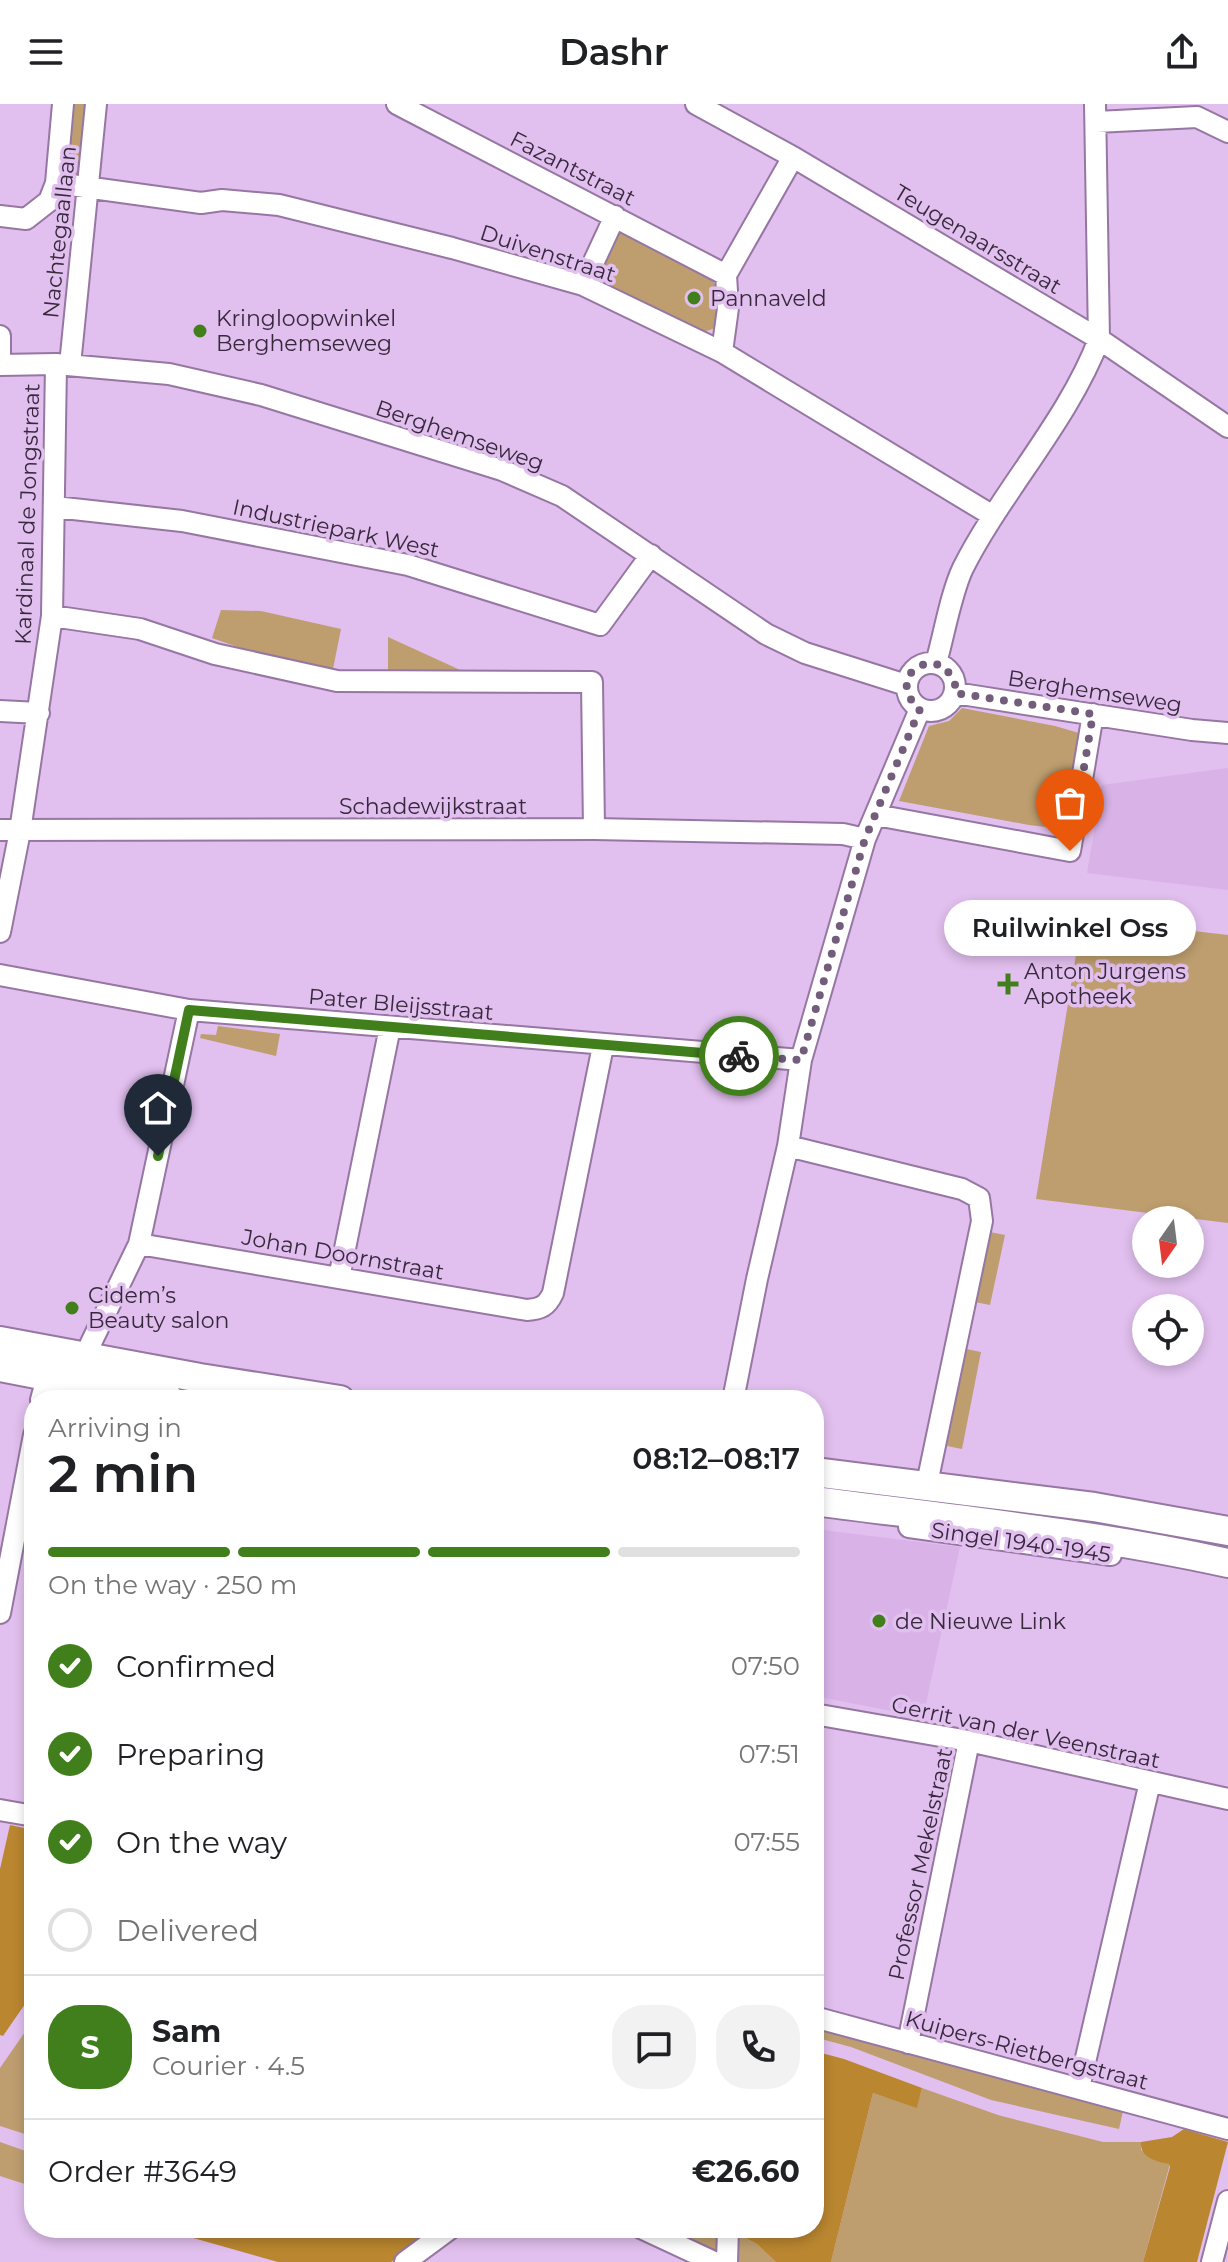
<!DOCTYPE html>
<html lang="en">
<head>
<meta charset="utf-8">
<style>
	body { margin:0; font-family:Montserrat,sans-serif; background:#f2f2f2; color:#202124; height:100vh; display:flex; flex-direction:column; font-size:30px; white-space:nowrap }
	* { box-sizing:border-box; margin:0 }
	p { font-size:26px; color:#757577 }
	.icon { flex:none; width:44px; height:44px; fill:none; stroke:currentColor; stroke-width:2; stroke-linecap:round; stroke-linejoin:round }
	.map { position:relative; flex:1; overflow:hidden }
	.details { position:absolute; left:24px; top:1286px; width:800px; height:848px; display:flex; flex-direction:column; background:#fff; border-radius:32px; box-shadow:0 4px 12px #0003 }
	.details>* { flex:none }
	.needle { width:52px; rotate:194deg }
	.buttons { position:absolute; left:1132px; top:1102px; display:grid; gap:16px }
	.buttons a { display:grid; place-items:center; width:72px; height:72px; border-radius:50%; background:#fff; box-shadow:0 4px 12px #0003; font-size:40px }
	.pin { position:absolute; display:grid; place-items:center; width:68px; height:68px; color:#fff; margin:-82px -34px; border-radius:50% 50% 50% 0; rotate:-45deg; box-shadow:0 0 8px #0007 }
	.pin .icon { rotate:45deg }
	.courier { position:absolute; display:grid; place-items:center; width:80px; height:80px; margin:-40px; border:6px solid #417f1c; border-radius:50%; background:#fff; color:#222; box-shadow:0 2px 10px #0007 }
	.bubble { position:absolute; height:56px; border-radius:28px; background:#fff; box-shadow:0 4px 12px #0003; font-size:26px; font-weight:600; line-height:56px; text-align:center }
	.head em { font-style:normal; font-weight:600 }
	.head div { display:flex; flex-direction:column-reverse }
	.head { display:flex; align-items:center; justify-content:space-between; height:136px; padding:0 24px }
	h1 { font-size:52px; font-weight:600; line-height:60px }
	.bar { display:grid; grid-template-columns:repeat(4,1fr); gap:12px 8px; align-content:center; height:96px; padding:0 24px }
	.bar i { height:10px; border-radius:6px; background:#e0e0e0 }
	.bar .selected { background:#417f1c }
	.bar p { grid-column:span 4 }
	.line { display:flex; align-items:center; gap:20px; padding:0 24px; border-top:2px solid #e0e0e0 }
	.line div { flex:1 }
	.round { display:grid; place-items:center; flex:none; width:84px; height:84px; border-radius:32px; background:#f2f2f2 }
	ol { padding:0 24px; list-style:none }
	li { display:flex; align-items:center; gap:24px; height:88px }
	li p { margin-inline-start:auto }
	li .icon { padding:8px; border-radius:50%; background:#417f1c; color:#fff; stroke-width:4 }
	li:last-child { color:#757577 }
	li i { width:44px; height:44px; border:4px solid #e0e0e0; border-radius:50% }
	header { display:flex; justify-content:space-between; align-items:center; height:104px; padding:0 24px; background:#fff; font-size:36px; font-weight:600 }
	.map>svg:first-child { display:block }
</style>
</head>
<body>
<header><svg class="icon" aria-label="menu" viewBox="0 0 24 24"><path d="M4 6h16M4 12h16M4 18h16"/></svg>Dashr<svg class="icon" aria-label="share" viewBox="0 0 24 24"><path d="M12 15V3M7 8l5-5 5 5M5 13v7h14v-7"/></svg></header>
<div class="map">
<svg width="1228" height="2158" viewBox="0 0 1228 2158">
	<rect width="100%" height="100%" fill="#e1bfee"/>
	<!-- built -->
	<path fill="#d9b3e8" d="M1228 664V786L1087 769 1102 681Z
		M814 1425 960 1443 923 1613 814 1592Z"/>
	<!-- green -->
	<path fill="#be9e6f" d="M70 0H86L80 71 73 73 65 69Z
		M617 125 710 171 719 189 718 223 704 228 596 175Z
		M221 506 261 507 341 525 333 565 263 552 212 534Z
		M388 533 469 570 388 571Z
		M962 604 1055 622 1086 631 1071 726 1029 721 899 697 929 622 949 617Z
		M1082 814 1228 831V1119L1036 1095Z
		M218 922 280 930 276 952 200 934 201 930 216 931Z
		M990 1128 1005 1131 990 1201 975 1198Z
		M966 1245 981 1248 962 1345 947 1342Z
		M34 1915V2033L0 2022V1964Z
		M814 1924 1123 2007 1119 2025 991 1996 851 1943 814 1933Z
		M922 1984 998 2011 1103 2038H1141V2046L1155 2056 1170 2060 1143 2158H831L873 1989 917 2003Z
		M0 2038 34 2050V2083L0 2072Z
		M625 2124H726L757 2140 776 2158H701Z"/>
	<!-- forest -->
	<path fill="#ba8630" d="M10 1721 34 1726V1887L3 1932 0 1931V1765Z
		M814 1947 844 1955 922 1984 917 2004 873 1989 831 2158H776L757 2140 726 2124H814Z
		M1184 2025 1228 2038 1197 2158H1143L1170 2063 1169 2060C1156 2057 1140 2054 1141 2038L1172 2033Z
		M173 2124H438L391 2158H278L172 2128Z"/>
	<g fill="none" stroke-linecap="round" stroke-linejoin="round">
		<defs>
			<path id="street" d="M397 0 726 171
				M696 0 793 53 1099 235 1228 323
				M1096 18 1197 13 1228 28
				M56 79 201 99 222 96 279 101 452 144 583 181 722 248 993 412
				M0 112 26 115 49 97 56 79 63 0
				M583 181 615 112
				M0 232V261
				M722 248 728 204 726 171 793 53
				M0 261 56 260 169 270 261 291 502 366 562 392 766 530 805 549 906 581
				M70 261 96 0
				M55 403 182 417 408 461 600 521 651 451
				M52 512 140 525 215 550 337 577 592 578 594 725
				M907 583a24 24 0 1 1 48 0a24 24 0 1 1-48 0Z
				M936 559C944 531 951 489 963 464 1002 387 1069 315 1099 235L1095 0
				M955 589 1192 626 1228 629
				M0 607 39 609
				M876 711 1070 747 1093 610
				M0 726 594 725 843 730 865 735
				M0 828 20 727 52 512 56 260
				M0 871 189 906 801 956
				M788 1042 962 1085 979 1094 982 1117 929 1370
				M139 1140 527 1206C541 1205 547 1202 553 1189L603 942
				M339 1174 390 923
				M90 1241 139 1140 189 906
				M41 1296 44 1285
				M733 1296 757 1175 788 1042 801 956 865 735 920 605
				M909 1423 1111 1451
				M0 1509 34 1331
				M814 1610 969 1637 1228 1695
				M0 1706 34 1712
				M814 1913 1228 2025
				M908 1939 969 1637
				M1079 1984 1150 1678
				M641 2124 714 2158
				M405 2158 451 2124
				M727 2158 728 2124
				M1212 2158 1228 2097"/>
			<path id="secondary" d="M0 1237 200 1274 340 1296
				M0 1263 170 1296
				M814 1368 1094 1403 1228 1427
				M814 1397C952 1415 1092 1429 1228 1459"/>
		</defs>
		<!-- street casing -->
		<use href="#street" stroke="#9676a2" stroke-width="24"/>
		<!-- secondary casing -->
		<use href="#secondary" stroke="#9676a2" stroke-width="32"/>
		<!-- street -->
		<use href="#street" stroke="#fff" stroke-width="20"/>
		<!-- secondary -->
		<use href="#secondary" stroke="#fff" stroke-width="28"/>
	</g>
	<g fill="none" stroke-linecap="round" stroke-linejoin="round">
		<!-- done -->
		<path stroke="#725e7a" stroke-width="8" stroke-dasharray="0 14.4" d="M739 952 801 956 865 735 920 605C892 584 912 549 945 563L955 579V589L1093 610 1070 747"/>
		<!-- route -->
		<path stroke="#417f1c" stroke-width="10" d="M158 1052 189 906 739 952"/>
	</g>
	<!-- markers -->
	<g fill="#417f1c" stroke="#e1bfee" stroke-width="3">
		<circle cx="694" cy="194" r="8"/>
		<circle cx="200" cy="227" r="8"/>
		<path d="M1004 868h8v8h8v8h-8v8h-8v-8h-8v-8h8z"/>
		<circle cx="72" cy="1204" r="8"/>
		<circle cx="879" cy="1517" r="8"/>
	</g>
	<g text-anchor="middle" stroke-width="7" stroke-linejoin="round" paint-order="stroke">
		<!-- street labels -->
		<g font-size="22" fill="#37293c" stroke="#e1bfee">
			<text transform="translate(573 64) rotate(27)" y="8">Fazantstraat</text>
			<text transform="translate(59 128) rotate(-84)" y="8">Nachtegaallaan</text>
			<text transform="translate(978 135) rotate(31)" y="8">Teugenaarsstraat</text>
			<text transform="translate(548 149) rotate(18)" y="8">Duivenstraat</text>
			<text transform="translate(460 331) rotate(19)" y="8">Berghemseweg</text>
			<text transform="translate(27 410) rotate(-88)" y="8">Kardinaal de Jongstraat</text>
			<text transform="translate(336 424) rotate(12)" y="8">Industriepark West</text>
			<text transform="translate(1095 587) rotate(9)" y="8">Berghemseweg</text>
			<text x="433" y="710">Schadewijkstraat</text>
			<text transform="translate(401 900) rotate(5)" y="8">Pater Bleijsstraat</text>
			<text transform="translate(343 1150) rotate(10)" y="8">Johan Doornstraat</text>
			<text transform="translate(1021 1438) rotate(8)" y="8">Singel 1940-1945</text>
			<text transform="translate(1026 1628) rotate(12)" y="8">Gerrit van der Veenstraat</text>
			<text transform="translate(920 1760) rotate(-78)" y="8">Professor Mekelstraat</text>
			<text transform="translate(1027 1946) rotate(15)" y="8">Kuipers-Rietbergstraat</text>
		</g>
		<!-- poi labels -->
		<g font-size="22" fill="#37293c" stroke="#e1bfee" text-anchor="start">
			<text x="710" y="202">Pannaveld</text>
			<text x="216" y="222">Kringloopwinkel<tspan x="216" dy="25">Berghemseweg</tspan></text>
			<text x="1024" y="875">Anton Jurgens<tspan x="1024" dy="25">Apotheek</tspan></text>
			<text x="88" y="1199">Cidem’s<tspan x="88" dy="25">Beauty salon</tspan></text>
			<text x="895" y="1525">de Nieuwe Link</text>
		</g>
	</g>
</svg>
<div class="buttons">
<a><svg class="needle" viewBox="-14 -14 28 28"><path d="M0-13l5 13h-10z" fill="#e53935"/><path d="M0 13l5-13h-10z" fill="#757577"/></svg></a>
<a><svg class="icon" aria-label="locate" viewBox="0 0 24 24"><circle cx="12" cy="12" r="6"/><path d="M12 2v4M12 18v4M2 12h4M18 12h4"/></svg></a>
</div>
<div class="pin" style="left:1070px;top:747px;background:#ea580c"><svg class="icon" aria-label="bag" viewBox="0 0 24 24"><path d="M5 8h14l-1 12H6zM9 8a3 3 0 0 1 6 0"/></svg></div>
<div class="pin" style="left:158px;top:1052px;background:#1f2937"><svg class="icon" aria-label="home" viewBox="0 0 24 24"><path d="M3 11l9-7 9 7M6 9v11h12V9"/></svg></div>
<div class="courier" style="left:739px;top:952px"><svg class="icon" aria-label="bike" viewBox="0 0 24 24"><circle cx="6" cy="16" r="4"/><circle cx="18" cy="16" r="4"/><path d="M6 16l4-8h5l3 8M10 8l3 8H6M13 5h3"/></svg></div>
<div class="bubble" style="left:944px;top:796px;width:252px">Ruilwinkel Oss</div>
<section class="details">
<div class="head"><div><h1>2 min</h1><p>Arriving in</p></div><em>08:12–08:17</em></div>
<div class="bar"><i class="selected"></i><i class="selected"></i><i class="selected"></i><i></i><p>On the way · 250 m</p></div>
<ol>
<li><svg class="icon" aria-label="check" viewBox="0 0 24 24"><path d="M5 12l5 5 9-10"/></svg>Confirmed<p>07:50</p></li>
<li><svg class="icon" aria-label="check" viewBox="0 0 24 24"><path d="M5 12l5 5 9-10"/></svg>Preparing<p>07:51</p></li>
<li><svg class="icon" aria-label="check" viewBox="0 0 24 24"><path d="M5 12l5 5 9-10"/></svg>On the way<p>07:55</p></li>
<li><i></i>Delivered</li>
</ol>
<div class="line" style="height:144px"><b class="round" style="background:#417f1c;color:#fff">S</b><div><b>Sam</b><p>Courier · 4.5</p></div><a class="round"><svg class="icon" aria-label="chat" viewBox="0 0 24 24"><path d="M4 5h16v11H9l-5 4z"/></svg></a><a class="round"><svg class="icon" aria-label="phone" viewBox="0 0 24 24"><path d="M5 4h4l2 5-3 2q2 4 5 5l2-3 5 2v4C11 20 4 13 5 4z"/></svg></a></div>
<div class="line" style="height:104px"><div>Order #3649</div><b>€26.60</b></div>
</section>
</div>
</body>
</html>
